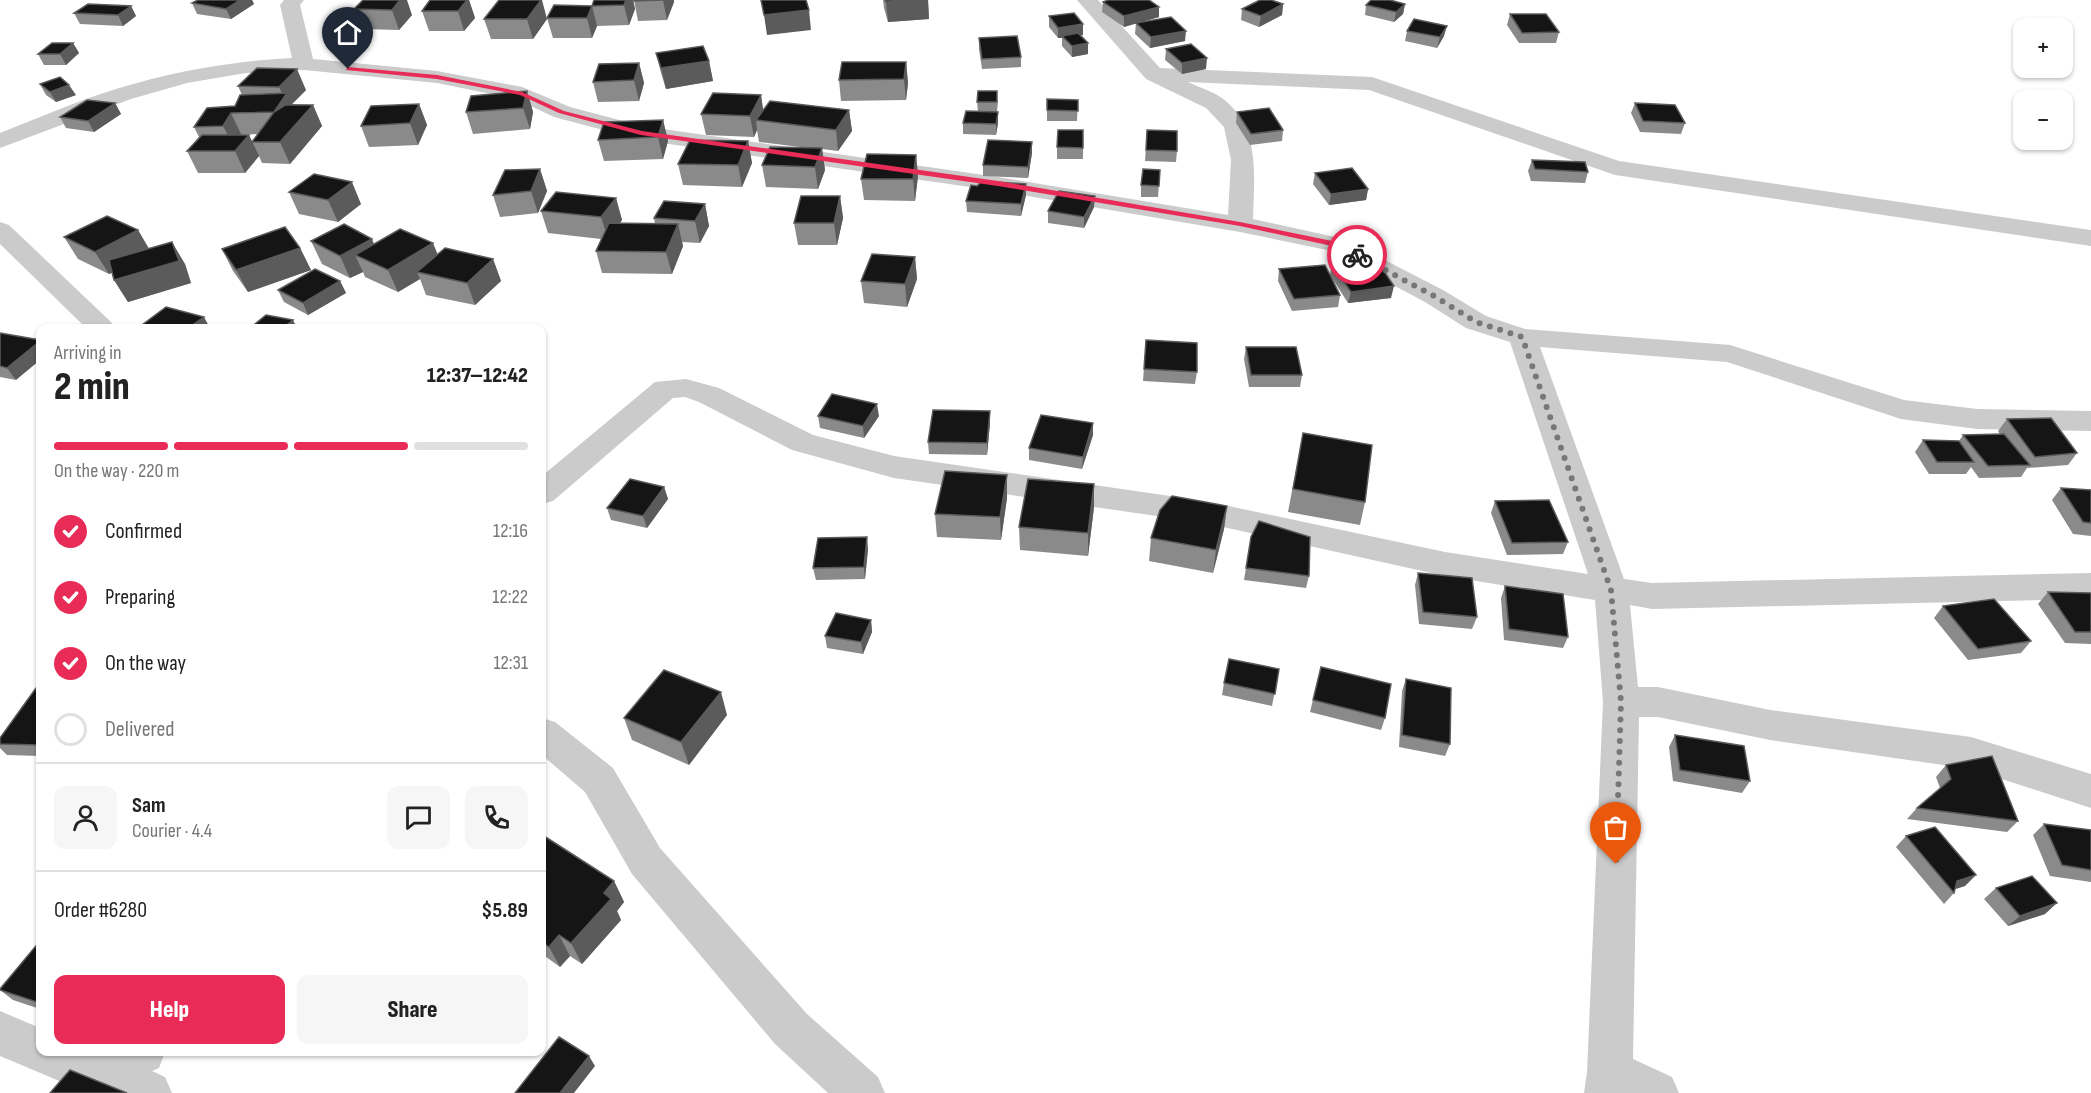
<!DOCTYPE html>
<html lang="en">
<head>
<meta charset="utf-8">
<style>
	body { margin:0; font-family:"Sofia Sans Condensed",sans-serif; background:#f6f6f6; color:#222; height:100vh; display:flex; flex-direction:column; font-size:22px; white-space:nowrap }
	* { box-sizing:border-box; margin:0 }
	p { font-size:20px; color:#767676 }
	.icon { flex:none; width:33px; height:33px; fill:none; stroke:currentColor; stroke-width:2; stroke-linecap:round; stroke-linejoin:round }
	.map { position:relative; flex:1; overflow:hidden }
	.panel { position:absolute; left:36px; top:324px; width:510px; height:732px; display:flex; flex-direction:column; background:#fff; border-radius:12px; box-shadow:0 2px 4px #0004 }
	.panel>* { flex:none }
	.controls { position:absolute; left:2013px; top:18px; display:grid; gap:12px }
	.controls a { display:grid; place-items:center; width:60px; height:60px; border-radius:12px; background:#fff; box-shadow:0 2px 4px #0004; font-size:30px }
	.pin { position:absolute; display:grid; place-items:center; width:51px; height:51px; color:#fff; margin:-62px -26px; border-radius:50% 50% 50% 0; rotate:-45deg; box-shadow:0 0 6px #0007 }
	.pin .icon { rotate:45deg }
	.courier { position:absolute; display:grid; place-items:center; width:60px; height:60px; margin:-30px; border:4px solid #e82c57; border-radius:50%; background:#fff; color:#222; box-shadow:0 2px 8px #0007 }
	.head em { font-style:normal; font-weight:800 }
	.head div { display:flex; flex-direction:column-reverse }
	.head { display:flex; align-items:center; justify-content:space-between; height:102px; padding:0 18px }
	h1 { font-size:39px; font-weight:800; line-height:45px }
	.bar { display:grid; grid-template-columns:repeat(4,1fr); gap:9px 6px; align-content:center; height:72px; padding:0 18px }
	.bar i { height:8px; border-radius:4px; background:#e0e0e0 }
	.bar .active { background:#e82c57 }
	.bar p { grid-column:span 4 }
	.line { display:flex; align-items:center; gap:15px; padding:0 18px; border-top:2px solid #e0e0e0 }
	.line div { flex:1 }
	.round { display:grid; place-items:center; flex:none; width:63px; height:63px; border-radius:12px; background:#f6f6f6 }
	ol { padding:0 18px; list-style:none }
	li { display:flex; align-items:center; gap:18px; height:66px }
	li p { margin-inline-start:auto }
	li .icon { padding:6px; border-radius:50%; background:#e82c57; color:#fff; stroke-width:4 }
	li:last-child { color:#767676 }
	li i { width:33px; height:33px; border:3px solid #e0e0e0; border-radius:50% }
	.action { display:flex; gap:12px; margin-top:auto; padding:12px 18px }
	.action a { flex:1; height:69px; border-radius:12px; background:#e82c57; color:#fff; font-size:24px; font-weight:800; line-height:69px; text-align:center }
	.action a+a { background:#f6f6f6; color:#222 }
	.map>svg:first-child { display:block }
</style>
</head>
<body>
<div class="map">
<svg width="2091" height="1093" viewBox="0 0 2091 1093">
	<rect width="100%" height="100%" fill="#fff"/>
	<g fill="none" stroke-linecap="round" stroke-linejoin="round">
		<!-- minor -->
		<path fill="#cbcbcb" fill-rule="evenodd" d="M284 0H304L300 5 313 59 437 71 522 87 570 107 642 126 998 177 1228 215 1231 160 1224 127 1206 108 1146 79 1077 0H1098L1160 68 1372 77 1619 161 2091 230V246L1615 175 1369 90 1188 82C1198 87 1212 91 1222 98 1261 127 1254 176 1253 219L1344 239 1443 290 1486 316 1525 329 1730 345 1904 400 1977 409 2091 411V431L1977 429 1901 419 1727 362 1540 347 1624 579 1652 583 2091 573V599L1652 609 1630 605 1638 687H1658L1770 710 1971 737 2091 774V808L1971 769 1770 740 1658 717H1639L1633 1059 1672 1077 1679 1093H1584L1587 1072 1603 702 1595 600 1445 576 1205 523 894 478 792 450 699 402 685 397 673 398 553 501 542 504V476L655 382 686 379 719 388 813 435 894 456 1205 501 1445 552 1588 574 1510 342 1466 328 1425 302 1327 250 1240 232 998 191 641 140 554 117 516 99 437 83 304 70 246 73 187 83 131 99 0 148V133C38 118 77 101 116 89 174 71 232 61 292 58L280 5Z
			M0 222 9 225 111 322 114 328H86L0 244Z
			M542 718 555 722 613 768 660 848 807 1014 878 1077 885 1093H828L775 1044 632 874 585 792 542 755Z
			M0 1011 40 1028V1052H165L159 1068 152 1071 165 1077 172 1093H77L57 1080 0 1056Z"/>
	</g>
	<!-- wall -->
	<path fill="#8a8a8a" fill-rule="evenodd" d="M198 0H252L254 4 231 19 197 14 192 3Z
		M363 0 412 15 399 30 362 29 354 9Z
		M430 0H469L475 18 464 31H429L422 11Z
		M633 0 635 9 629 25 597 26 592 38H553L547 18 592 6Z
		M634 0H674V2L667 20 638 21Z
		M883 0H928L929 19 888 22 884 8Z
		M1103 2 1159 7V17L1137 23 1185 41 1150 48 1135 34 1136 23 1124 27 1102 12Z
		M1283 4 1282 15 1259 27 1241 20 1242 9Z
		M1405 4 1403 14 1394 22 1365 15 1366 5Z
		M131 6 136 16 123 26 80 24 74 13Z
		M1510 14 1559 32 1556 43H1519L1507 25Z
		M1049 16 1083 35H1081L1088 43V54L1072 57 1062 46V38H1058L1049 27Z
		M484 19H547L533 39H491Z
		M1407 31 1444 36 1437 48 1405 41Z
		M979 38 1021 57V67L982 69 979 49Z
		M73 43 79 53 66 65H44L38 54Z
		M1166 49 1206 69 1182 74 1165 60Z
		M656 53 709 61 713 81 666 89 661 73Z
		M906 62 908 83 906 100 841 101 839 80Z
		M639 63 644 83 639 101 598 102 593 82Z
		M257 68 306 90 292 104 313 105 322 126 290 164 262 163 259 156 245 173H198L187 151 199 137 194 127 235 106 242 95 238 86ZM258 134 252 142 249 135H241Z
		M40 84 76 95 56 102 46 95Z
		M527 91 533 112 530 129 473 134 466 112Z
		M761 95 763 110H849L852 131 838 151 822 149 825 170 818 189 766 187 762 165 808 148 759 142 757 130 754 137 706 135 701 114Z
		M1047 99 1078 100 1077 121H1047Z
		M998 101 997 112H998V123L996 135 963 134V123L978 112 977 102Z
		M115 103 121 114 94 132 66 128 60 117Z
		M1635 103 1685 123 1681 134 1640 132 1631 113Z
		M419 104 427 125 418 145 369 147 361 126Z
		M1237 112 1283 130 1282 141 1250 145 1236 123Z
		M663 120 668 141 663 159 604 161 598 140Z
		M1083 130V159H1057V147Z
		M1147 130 1177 151 1176 162 1145 161Z
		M748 141 752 163 742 187 683 185 678 164Z
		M1032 153 1028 178 983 176V165Z
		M916 155 918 176 915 201 864 200 861 179Z
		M1532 160 1588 172 1585 183 1531 181 1528 171Z
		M540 169 547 191 538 213 500 217 493 195Z
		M1160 170 1158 197H1141V185Z
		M1315 173 1368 189 1366 200 1329 205 1313 184Z
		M977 186 1026 195 1021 216 967 212 966 201Z
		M289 192 361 204 338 222 299 214Z
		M840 196 843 218 837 245H798L794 223Z
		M616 198 622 220 620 223 655 224 654 218 705 204 709 226 700 243 682 242 683 246 672 274 602 273 596 251 601 239 548 233 541 211Z
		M1094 207 1084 228 1048 223V211Z
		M138 230 148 248 185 264 191 283 128 302 114 280 112 273 109 274 78 259 64 237Z
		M311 241 374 244 437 255 493 259 501 281 475 305 426 295 420 279 398 292 365 277 363 272 350 278 322 264Z
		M300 248 311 270 248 292 233 271 222 249Z
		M915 257 917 279 907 307 864 303 861 281Z
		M1332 263 1391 298 1348 303 1330 275Z
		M1279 269 1340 295 1338 307 1292 311 1278 281Z
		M340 281 346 293 308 315 284 302 278 290Z
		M0 333 16 380 0 377Z
		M1146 340 1197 372 1195 384 1143 381Z
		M1246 347 1302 375 1300 387H1249L1244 359Z
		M818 416H879L864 438 820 428Z
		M2007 419 2077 453 2068 465 2027 468 2021 477 1979 478 1971 467 1966 474H1929L1915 452 1923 440 1959 441 1963 435 2000 434 1998 431Z
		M990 423 987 455 929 454 928 442Z
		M1303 433 1365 502 1360 525 1288 512Z
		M1093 435 1082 469 1029 460V448Z
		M664 487 668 499 647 528 611 520 607 508Z
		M2061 488 2091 490V536L2073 534 2052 500Z
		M1007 498 1001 540 937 537 935 514Z
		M1495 501 1568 542 1563 554 1507 555 1491 513Z
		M1227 506 1224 529 1213 573 1149 561 1151 538Z
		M1094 507 1088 556 1020 550 1019 527Z
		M1251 537 1309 576 1306 588 1244 580Z
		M868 549 865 579 816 580 813 568Z
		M1418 573 1477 617 1472 629 1419 624 1415 585Z
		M1505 586 1568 637 1563 648 1504 640 1501 598Z
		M2048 592 2091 593V644L2065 643 2038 604Z
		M1943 606 2031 641 2021 653 1968 660 1934 618Z
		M871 620 872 632 863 654 827 648 825 636Z
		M1321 667 1385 718 1381 730 1310 712Z
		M1279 669 1272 706 1222 695 1224 683Z
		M1406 679 1450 744 1445 756 1399 747 1402 691Z
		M40 688V756L7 755 0 748V738Z
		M727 715 689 765 632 740 624 718Z
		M1675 735 1750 781 1742 793 1673 781 1669 747Z
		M1946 765 2018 821 2007 832 1907 819 1917 808 1940 788 1936 777Z
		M2044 824 2091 830V882L2050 876 2033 835Z
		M1906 836 1965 886 1955 889 1954 893 1944 904 1896 847Z
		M542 838 614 881 624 902 617 911 621 920 582 964 570 956 560 967 542 954Z
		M1996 888 2045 914 2008 926 1984 899Z
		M40 941V1009L13 1000 0 990Z"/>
	<!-- shaded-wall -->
	<path fill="#5b5b5b" d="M240 0H252L254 4 231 19 226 9Z
		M400 0H407L412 15 399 30 392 10Z
		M467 0H469L475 18 464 31 458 11Z
		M541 0H542L547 19 533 39 527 19Z
		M626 0H633L635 9 629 25 624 5Z
		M663 0H674V2L667 20Z
		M914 0H928L929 19 888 22 886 2Z
		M1283 4 1282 15 1259 27 1261 16Z
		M1405 4 1403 14 1394 22 1396 12Z
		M131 6 136 16 123 26 118 15Z
		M592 6 597 26 592 38 587 18Z
		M1159 7V17L1124 27V16Z
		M809 10 811 30 767 35 764 15Z
		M1083 24V35L1064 37 1062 36V38H1058V28Z
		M1447 26 1444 36 1437 48 1440 37Z
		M1186 31 1185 41 1150 48 1151 37Z
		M73 43 79 53 66 65 60 54Z
		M1088 43V54L1072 57V46Z
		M1207 58 1206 69 1182 74V63Z
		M709 61 713 81 666 89 661 68Z
		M906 62 908 83 906 100 904 79Z
		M639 63 644 83 639 101 634 80Z
		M297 69 306 90 292 104 297 114 274 112 284 98 279 87Z
		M69 85 76 95 56 102 50 92Z
		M527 91 533 112 530 129 523 108Z
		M761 95 764 116 756 120 757 130 754 137 750 116Z
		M115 103 121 114 94 132 88 121Z
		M419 104 427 125 418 145 410 123Z
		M313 105 322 126 290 164 280 142Z
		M849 110 852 131 838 151 836 130Z
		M998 112V123L996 135V124Z
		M231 113 241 134 234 147 223 126Z
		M663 120 668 141 663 159 658 137Z
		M249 135 259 156 245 173 235 151Z
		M748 141 752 163 742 187 738 165Z
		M1032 142V153L1028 178V167Z
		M822 148 825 170 818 189 815 167Z
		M916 155 918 176 915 201 913 179Z
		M540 169 547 191 538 213 531 191Z
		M352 182 361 204 338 222 328 200Z
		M1026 184V195L1021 216V204Z
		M1368 189 1366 200 1329 205 1331 194Z
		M840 196 843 218 837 245 834 223Z
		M1095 196 1094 207 1084 228V217Z
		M616 198 622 220 608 239 601 217Z
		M705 204 709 226 700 243 695 221Z
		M678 224 683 246 672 274 666 252Z
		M138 230 151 252 109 274 95 252Z
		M372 239 381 261 355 255 363 272 350 278 340 256Z
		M172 242 185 264 191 283 128 302 114 280Z
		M433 243 442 265 417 272 420 279 398 292 388 270Z
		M300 248 311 270 248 292 236 270Z
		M915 257 917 279 907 307 905 284Z
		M493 259 501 281 475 305 467 283Z
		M340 281 346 293 308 315 303 303Z
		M1394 286 1391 298 1348 303 1351 292Z
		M204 317 210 328H188Z
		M293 320 297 328H283Z
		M40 341V360L16 380 7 368Z
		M877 404 879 416 864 438 863 426Z
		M990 411V423L987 455V443Z
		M1093 423V435L1082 469 1083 457Z
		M1007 475V498L1001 540 1000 517Z
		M1094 484V507L1088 556V533Z
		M664 487 668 499 647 528 643 516Z
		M1227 506 1224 529 1213 573 1216 550Z
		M867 537 868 549 865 579 864 567Z
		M871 620 872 632 863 654 861 642Z
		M721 692 727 715 689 765 681 742Z
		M1976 875 1965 886 1952 890 1957 881Z
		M614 881 624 902 617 911 621 920 582 964 571 943 604 893Z
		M2057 903 2045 914 2008 926 2020 916Z
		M559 935 570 956 560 967 549 947Z
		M589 1056 595 1066 574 1093H560Z"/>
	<!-- building -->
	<path fill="#151515" stroke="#5b5b5b" stroke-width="1.5" d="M198 0H240L226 9 192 3Z
		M363 0H400L392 10 354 9Z
		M430 0H467L458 11H422Z
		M499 0H541L527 19H484Z
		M594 0H626L624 5 592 6 587 18H547L554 5 592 6Z
		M634 0H663L634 1Z
		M761 0H806L809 10 764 15Z
		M885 0H914L886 2Z
		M1108 0H1149L1159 7 1124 16 1103 2Z
		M1260 0H1271L1283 4 1261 16 1242 9Z
		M1371 0H1390L1405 4 1396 12 1366 5Z
		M88 4 131 6 118 15 74 13Z
		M1074 13 1083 24 1058 28 1049 16Z
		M1510 14H1546L1559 32 1522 33Z
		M1171 17 1186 31 1151 37 1136 23Z
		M1414 19 1447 26 1440 37 1407 31Z
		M1078 33 1088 43 1072 46 1062 36Z
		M1017 36 1021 57 982 59 979 38Z
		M52 43H73L60 54H38Z
		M1191 44 1207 58 1182 63 1166 49Z
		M703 46 709 61 661 68 656 53Z
		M842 62H906L904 79 839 80Z
		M639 63 634 80 593 82 599 64Z
		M257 68 297 69 279 87 238 86Z
		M60 77 69 85 50 92 40 84Z
		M527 91 523 108 466 112 471 96Z
		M978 91H997V102H977Z
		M287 93 274 112 285 105H313L280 142H252L274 112 231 113 223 126 194 127 207 108 235 106 240 95Z
		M713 93 761 95 750 116 701 114Z
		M1047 99 1078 100V111L1047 110Z
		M87 100 115 103 88 121 60 117Z
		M770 101 849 110 836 130 756 120Z
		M1635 103 1675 105 1685 123 1643 121Z
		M419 104 410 123 361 126 371 106Z
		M1269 108 1283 130 1251 134 1237 112Z
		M966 111 998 112 996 124 963 123Z
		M663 120 658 137 598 140 604 122Z
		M1058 130H1083V148L1057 147Z
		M1147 130 1177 131V151L1146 150Z
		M202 135H249L235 151H187Z
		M690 140 748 141 738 165 678 164Z
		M988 140 1032 142 1028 167 983 165Z
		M770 147 822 148 815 167 762 165Z
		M867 154 916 155 913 179H861Z
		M1532 160 1585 162 1588 172 1535 169Z
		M1352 168 1368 189 1331 194 1315 173Z
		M540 169 531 191 493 195 505 170Z
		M1143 169 1160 170 1159 186 1141 185Z
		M314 174 352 182 328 200 289 192Z
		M982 181 1026 184 1021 204 966 201 971 185 977 186Z
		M1059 191 1095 196 1084 217 1048 211Z
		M556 192 616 198 601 217 541 211Z
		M801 196H840L834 223H794Z
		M664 201 705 204 695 221 654 218Z
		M107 216 138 230 95 252 64 237Z
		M609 223 678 224 666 252 596 251Z
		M344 224 372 239 340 256 311 241Z
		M285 227 300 248 236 270 222 249Z
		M400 229 433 243 388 270 355 255Z
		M172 242 179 261 114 280 109 260Z
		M445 248 493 259 467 283 417 272Z
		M872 254 915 257 905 284 861 281Z
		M1375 258 1394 286 1351 292 1332 263Z
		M1325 265 1340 295 1294 299 1279 269Z
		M315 269 340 281 303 303 278 290Z
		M166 307 204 317 188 328H154L142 325Z
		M266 315 293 320 283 328H250Z
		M0 333 40 340V341L7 368 0 366Z
		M1146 340 1197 343V372L1144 369Z
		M1246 347H1296L1302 375H1251Z
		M832 394 877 404 863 426 818 416Z
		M933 410 990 411 987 443 928 442Z
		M1041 415 1093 423 1083 457 1029 448Z
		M2051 418 2077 453 2035 457 2007 419Z
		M1303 433 1372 445 1365 502 1293 489Z
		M2004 434 2030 465 1988 466 1963 435Z
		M1923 440 1959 441 1974 462H1937Z
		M945 471 1007 475 1000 517 935 514Z
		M630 479 664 487 643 516 607 508Z
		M1028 479 1094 484 1088 533 1019 527Z
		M2061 488 2091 490V523L2083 522Z
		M1172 496 1227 506 1216 550 1151 538 1160 510Z
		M1549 500 1568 542 1512 543 1495 501Z
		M1259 521 1310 537 1309 576 1246 568 1251 537Z
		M867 537 864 567 813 568 818 538Z
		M1418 573 1472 578 1477 617 1423 612Z
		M1505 586 1563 594 1568 637 1509 629Z
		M2048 592 2091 593V632H2075Z
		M1994 599 2031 641 1978 649 1943 606Z
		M836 613 871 620 861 642 825 636Z
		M1229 659 1279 669 1275 694 1224 683Z
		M1321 667 1391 684 1385 718 1313 700Z
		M664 670 721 692 681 742 624 718Z
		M1406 679 1451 688 1450 744 1402 735Z
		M36 688H40V745L0 744V738Z
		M1675 735 1744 746 1750 781 1680 770Z
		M1992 756 2018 821 1917 808 1951 779 1946 765Z
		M2044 824 2091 830V870L2062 865Z
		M1935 827 1976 875 1957 881 1954 893 1906 836Z
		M544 836 614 881 604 893 611 899 571 943 559 935 549 947 542 942V838Z
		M2032 876 2057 903 2020 916 1996 888Z
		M40 941V1003L0 990V989Z
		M559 1037 589 1056 560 1093H515Z
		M70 1070 127 1093H50Z"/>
	<!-- route -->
	<path fill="#e82c57" d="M348 67 437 75 522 92 564 111 642 131 998 181 1240 222 1337 242 1361 255 1357 257 1332 246 1240 226 998 186 641 135 559 113 520 95 437 79 346 70Z"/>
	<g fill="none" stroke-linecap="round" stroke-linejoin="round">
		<!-- done -->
		<path stroke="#777" stroke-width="6" stroke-dasharray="0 10.8" d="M1357 255 1434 296 1476 322 1522 337 1611 590 1621 702 1616 864"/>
	</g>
</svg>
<div class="controls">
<a>+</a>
<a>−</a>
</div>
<div class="pin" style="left:1616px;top:864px;background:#ea580c"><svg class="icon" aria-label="bag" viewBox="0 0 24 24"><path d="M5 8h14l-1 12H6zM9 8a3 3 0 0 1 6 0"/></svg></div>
<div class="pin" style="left:348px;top:69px;background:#1f2937"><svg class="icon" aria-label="home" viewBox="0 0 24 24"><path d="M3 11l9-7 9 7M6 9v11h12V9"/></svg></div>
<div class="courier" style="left:1357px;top:255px"><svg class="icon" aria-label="bike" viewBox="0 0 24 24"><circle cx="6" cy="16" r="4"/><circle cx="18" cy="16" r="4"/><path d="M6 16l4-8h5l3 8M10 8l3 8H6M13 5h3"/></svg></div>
<section class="panel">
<div class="head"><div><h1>2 min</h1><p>Arriving in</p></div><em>12:37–12:42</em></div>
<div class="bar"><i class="active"></i><i class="active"></i><i class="active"></i><i></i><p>On the way · 220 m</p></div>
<ol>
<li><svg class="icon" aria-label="check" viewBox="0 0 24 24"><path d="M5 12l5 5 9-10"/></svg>Confirmed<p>12:16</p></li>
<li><svg class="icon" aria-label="check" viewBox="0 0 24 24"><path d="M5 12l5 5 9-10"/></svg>Preparing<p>12:22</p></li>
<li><svg class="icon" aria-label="check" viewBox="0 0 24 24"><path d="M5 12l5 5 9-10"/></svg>On the way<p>12:31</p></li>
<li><i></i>Delivered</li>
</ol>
<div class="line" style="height:108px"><a class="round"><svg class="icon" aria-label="person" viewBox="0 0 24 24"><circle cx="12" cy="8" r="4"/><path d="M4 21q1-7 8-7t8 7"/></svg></a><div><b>Sam</b><p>Courier · 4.4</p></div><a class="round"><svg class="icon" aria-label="chat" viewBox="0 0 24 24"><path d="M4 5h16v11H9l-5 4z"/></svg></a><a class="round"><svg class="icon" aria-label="phone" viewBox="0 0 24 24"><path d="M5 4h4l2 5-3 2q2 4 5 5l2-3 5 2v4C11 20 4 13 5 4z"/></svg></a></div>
<div class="line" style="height:78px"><div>Order #6280</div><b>$5.89</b></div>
<div class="action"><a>Help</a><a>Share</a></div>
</section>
</div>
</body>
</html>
